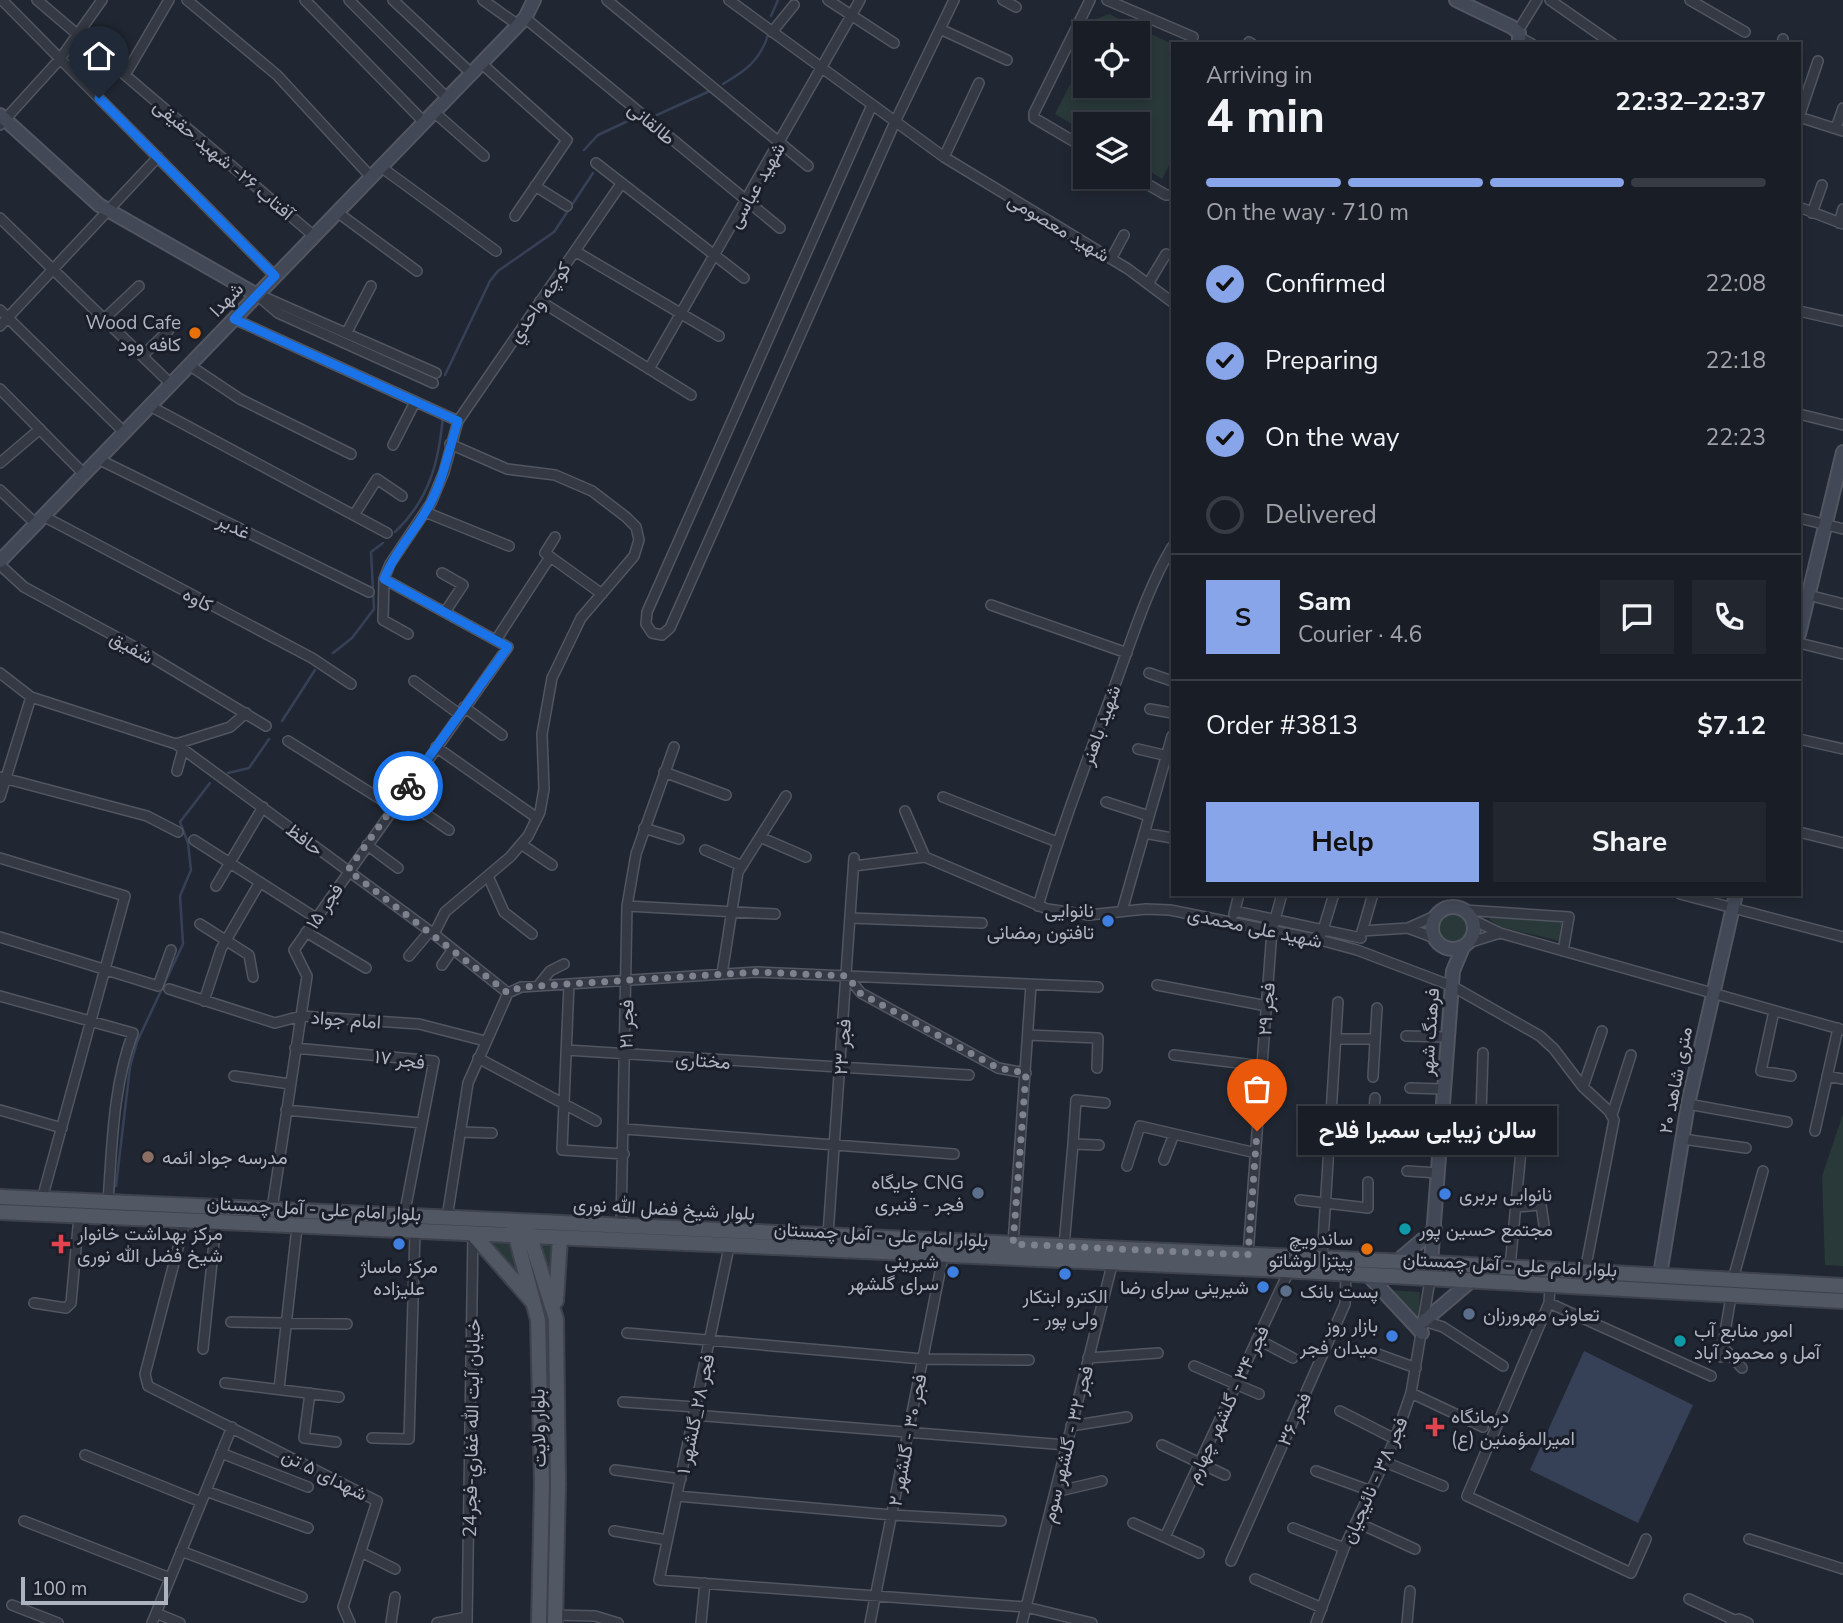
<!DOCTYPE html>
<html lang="en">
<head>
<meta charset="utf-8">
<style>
	body { margin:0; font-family:"Nunito Sans",Vazirmatn,sans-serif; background:#22262e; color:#f1f3f6; height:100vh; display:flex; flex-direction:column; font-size:26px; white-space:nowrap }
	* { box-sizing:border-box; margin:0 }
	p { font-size:23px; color:#9fa2a7 }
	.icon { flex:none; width:38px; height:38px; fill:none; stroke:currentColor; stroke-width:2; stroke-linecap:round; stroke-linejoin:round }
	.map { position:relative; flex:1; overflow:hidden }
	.drawer { position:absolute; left:1171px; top:42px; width:630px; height:854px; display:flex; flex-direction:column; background:#191d26; border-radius:0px; box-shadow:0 4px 10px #0003,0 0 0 2px #373b43 }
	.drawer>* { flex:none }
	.controls { position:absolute; left:1073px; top:21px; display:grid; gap:14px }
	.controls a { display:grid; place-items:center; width:77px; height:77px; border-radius:0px; background:#191d26; box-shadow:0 4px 10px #0003,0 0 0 2px #373b43; font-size:35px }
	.scale { position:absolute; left:21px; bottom:18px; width:147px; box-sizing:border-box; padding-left:7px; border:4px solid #aeb3c0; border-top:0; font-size:19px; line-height:24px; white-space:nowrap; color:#aeb3c0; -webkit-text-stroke:5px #1a1e28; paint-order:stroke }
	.pin { position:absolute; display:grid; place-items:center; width:60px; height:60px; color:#fff; margin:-72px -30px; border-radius:50% 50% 50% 0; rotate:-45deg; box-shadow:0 0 7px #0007 }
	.pin .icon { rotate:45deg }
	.courier { position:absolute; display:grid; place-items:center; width:70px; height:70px; margin:-35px; border:5px solid #1a73e8; border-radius:50%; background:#fff; color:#222; box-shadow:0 2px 9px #0007 }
	.bubble { position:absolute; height:49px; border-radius:0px; background:#191d26; box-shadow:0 4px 10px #0003,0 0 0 2px #373b43; font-size:23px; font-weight:700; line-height:49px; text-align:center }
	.overview em { font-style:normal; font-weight:700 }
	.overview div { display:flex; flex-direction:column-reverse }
	.overview { display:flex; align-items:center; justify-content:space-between; height:119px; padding:0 35px }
	h1 { font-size:46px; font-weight:700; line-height:52px }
	.bar { display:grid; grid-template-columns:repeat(4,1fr); gap:10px 7px; align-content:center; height:84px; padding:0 35px }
	.bar i { height:9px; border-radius:5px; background:#373b43 }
	.bar .selected { background:#89a5ea }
	.bar p { grid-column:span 4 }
	.line { display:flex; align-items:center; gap:18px; padding:0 35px; border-top:2px solid #373b43 }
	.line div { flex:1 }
	.round { display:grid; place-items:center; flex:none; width:74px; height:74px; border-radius:0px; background:#22262e }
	ol { padding:0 35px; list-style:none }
	li { display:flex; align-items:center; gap:21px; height:77px }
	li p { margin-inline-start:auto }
	li .icon { padding:7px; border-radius:50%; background:#89a5ea; color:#111; stroke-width:4 }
	li:last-child { color:#9fa2a7 }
	li i { width:38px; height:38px; border:4px solid #373b43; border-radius:50% }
	.primary-button { display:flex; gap:14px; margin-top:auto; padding:14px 35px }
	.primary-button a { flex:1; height:80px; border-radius:0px; background:#89a5ea; color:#111; font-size:28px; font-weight:700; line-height:80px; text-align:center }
	.primary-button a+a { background:#22262e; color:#f1f3f6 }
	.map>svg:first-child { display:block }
</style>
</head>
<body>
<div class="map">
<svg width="1843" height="1623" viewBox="0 0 1843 1623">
	<rect width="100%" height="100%" fill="#212732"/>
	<!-- green -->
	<path fill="#293839" d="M1109 14 1172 44V160L1162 179 1138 164V124H1085V132L1055 114 1082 61 1085 62V86H1138V33H1097L1091 29 1096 19Z
		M1432 928a21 21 0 1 1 42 0a21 21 0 1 1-42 0Z
		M1490 913 1568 918 1564 942 1501 927 1490 920Z
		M1843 1114V1266L1825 1265 1822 1176Z
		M483 1240 511 1241 520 1277Z
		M535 1242 555 1243 550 1273H547Z
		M1387 1290 1420 1292 1418 1323Z"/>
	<!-- water -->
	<path fill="#364158" d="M1584 1351 1693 1405 1638 1523 1530 1470Z"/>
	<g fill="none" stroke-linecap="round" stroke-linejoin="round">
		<!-- stream -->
		<path stroke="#364158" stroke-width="2.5" d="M771 16 778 0
			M723 84C745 71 760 61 768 35
			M657 115 712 90
			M584 150 598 135 630 120
			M445 375 490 281 498 271 554 232 593 173
			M395 532C429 500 439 462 443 416
			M333 653 352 638 374 609 371 552 383 543
			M282 721 315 670
			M228 773 249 768 269 739
			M116 1186 130 1067 137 1042 183 944 180 896 191 870 188 843 180 822 210 783"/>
		<defs>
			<path id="street" d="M2 0 275 276
				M37 0 314 236
				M187 0 277 75 371 177
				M305 0 424 122
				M349 0 447 98
				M393 0 471 73
				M483 0 518 25
				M607 0 808 166
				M729 0 944 157 1128 269 1172 302
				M828 0 894 43
				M1003 0 1016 7
				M1107 0 1193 37
				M1550 0 1613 44
				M1690 0 1745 32
				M525 18 780 228
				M1521 26 1537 0
				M940 29 1007 60
				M772 32 794 5
				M1519 37 1532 44
				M1249 42 1252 44
				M1782 44 1783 39
				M481 63 567 140 515 216
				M125 75 169 0
				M872 105 647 612 646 624 652 633 662 635 670 628 895 122 954 0
				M434 112 484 156
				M1799 117 1818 61
				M1799 117 1843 131
				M0 125 60 59 102 0
				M1836 128 1843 108
				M1085 148 1034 118V113L1090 0
				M944 157 979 83
				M596 163 744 278
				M381 167 496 251
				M1135 177 1166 195H1172
				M535 186 567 206
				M1799 207 1843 224
				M337 212 417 271
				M1812 213 1822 185
				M0 218 171 384
				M1839 223 1843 209
				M575 251 719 336
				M1111 259 1124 235
				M1148 284 1166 254
				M257 295 278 313 433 383
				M262 296 436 373
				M540 301 691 395
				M0 310 124 432
				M1799 311 1843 321
				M104 319 139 286
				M234 319 458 421
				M0 326 158 157
				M347 332 371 286
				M142 356 169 330
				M189 365 240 399 351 454
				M649 369 860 0
				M0 389 84 474
				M150 406 387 533
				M1799 414 1843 425
				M393 445 415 402
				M98 459 369 592
				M0 463 40 429
				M0 490 36 524
				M425 512 509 546
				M354 515 377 479 402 496
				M43 516 312 658 351 684
				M1799 518 1843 529
				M555 537 545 553 602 594
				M0 565 24 587 133 646 266 726
				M442 573 463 585 445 612
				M1808 595 1843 604
				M991 605 1127 653
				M408 634 383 620 384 579 390 564 431 503 444 472 458 421 621 184
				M496 640 550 557
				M1799 643 1843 654
				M0 673 31 697 176 744 434 934 508 993
				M1149 673 1172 681
				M414 681 459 714
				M464 707 502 735
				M1150 709 1172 713
				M1799 739 1843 749
				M288 741 393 807
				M176 744 230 727 246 713
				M436 747 537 818
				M1138 749 1172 757
				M177 771 183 749
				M664 772 726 795
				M0 777 147 816 178 832
				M0 797 31 697
				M401 797 449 830
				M943 797 1057 842
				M1106 802 1149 816
				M905 811 925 857
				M644 828 679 839
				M1799 832 1843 843
				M1144 833 1172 838
				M760 837 806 857
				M194 840 316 918
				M521 844 552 865
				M367 845 398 868
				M705 850 742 866
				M0 858 125 896 42 1199
				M854 866 925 857 1047 909 1089 915 1146 909 1170 910 1320 940 1357 950 1452 986 1540 1036 1554 1049 1583 1087 1609 1111 1614 1120 1585 1271
				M488 876 504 912 532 934
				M216 886 263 807
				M1680 894 1843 937
				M627 906 775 914
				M1038 906C1060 831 1088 758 1115 685 1132 639 1147 589 1172 547
				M1464 910 1569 917 1563 951
				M1122 911 1172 736
				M1235 911 1361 938
				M1234 914 1239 894
				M850 918 982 923
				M1473 920 1500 933
				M200 924 249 955 253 977
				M1408 928 1435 938
				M1362 931 1408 928 1437 915
				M306 932 366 968
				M1322 933 1334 894
				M434 934 445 912 510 857 528 836 540 812 544 789 542 734 552 678 581 618 634 556 639 540 636 527 626 517 592 491 555 475 507 469 450 444
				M1361 935 1373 894
				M0 937 158 986 171 950
				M1468 943 1500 933 1843 1030
				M409 956 430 931
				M442 965 453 949
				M722 974 738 872 786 796
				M847 976 861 993 998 1068 1026 1073
				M569 984 562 1150 624 1154
				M1157 985 1267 1006
				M538 986 550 971 564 964
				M169 989 275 1023 301 1016 419 1024 485 1041
				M508 993 521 987 757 972 1098 987
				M0 996 133 1033C113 1085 112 1146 108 1202
				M204 1001 221 949 260 882
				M1774 1011 1761 1071 1791 1076
				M1028 1035 1098 1038 1097 1068
				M1406 1036 1448 1037
				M1336 1039H1375
				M295 1048 434 1061 404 1216
				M566 1050 969 1075
				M1174 1055 1262 1066
				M478 1058 596 1121
				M234 1076 290 1084
				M1827 1076 1843 1079
				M1373 1077 1377 1008
				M1583 1087 1602 1031
				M1410 1088 1444 1089
				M1688 1104 1787 1122
				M0 1110 62 1128
				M286 1110 422 1123
				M1481 1115 1483 1053
				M1612 1115 1631 1055
				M1442 1116 1524 1119 1510 1267
				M1331 1121 1373 1123 1372 1142
				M1373 1123 1375 1098
				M625 1129 954 1154
				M1815 1131 1838 1028
				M460 1132 492 1133
				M1683 1139 1746 1148
				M1073 1144 1076 1100 1105 1103
				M1164 1160 1174 1134
				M1127 1166 1140 1126 1256 1153
				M1407 1171 1439 1173
				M1300 1200 1368 1208V1182
				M1517 1207 1541 1205 1544 1225
				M272 1209 307 976 294 950 508 647 384 579
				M447 1218 468 1083 508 993
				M185 1221 145 1374 148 1386 377 1501 343 1607 350 1623
				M621 1226 627 906 636 854 674 747
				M828 1235 854 858
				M1013 1244 1031 985
				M1064 1246 1073 1144 1099 1145
				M729 1247 659 1580 1026 1607 1092 1623
				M1248 1255 1272 930 1282 894
				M1322 1258 1338 1002
				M1733 1279 1763 1171
				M1550 1286 1549 1303 1467 1496 1631 1573 1646 1539
				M34 1303 66 1308 71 1303 79 1216
				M1549 1303 1711 1376
				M1424 1321 1443 1327 1503 1366
				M231 1322 347 1324
				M627 1333 923 1359 1029 1360
				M1257 1339 1293 1358
				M1723 1347 1742 1368
				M203 1349 216 1223
				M1372 1352 1416 1368
				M1721 1357 1731 1296
				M1088 1358 1158 1353
				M1194 1366 1259 1394
				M225 1383 339 1397
				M279 1389 297 1227
				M310 1393 304 1438 336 1442
				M1411 1393 1483 1427
				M623 1402 696 1407
				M1340 1411 1395 1439
				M694 1415 1067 1445
				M1071 1426 1127 1417
				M372 1438 409 1439 415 1232
				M1162 1445 1225 1475
				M221 1453 308 1487
				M85 1455 201 1502
				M1385 1462 1443 1486
				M615 1470 681 1479
				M1316 1471 1371 1491
				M206 1491 308 1528
				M1055 1492 1102 1481
				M677 1496 892 1515 1001 1521
				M24 1521 170 1578
				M1356 1522 1415 1549
				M1133 1523 1199 1553
				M1293 1528 1344 1548
				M614 1531 667 1540
				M1165 1537 1289 1271
				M1749 1539 1843 1569
				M181 1551 302 1597
				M361 1552 395 1569
				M1231 1561 1345 1304 1346 1274
				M1255 1579 1322 1608
				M1689 1599 1732 1619
				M12 1605 58 1623
				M156 1613 180 1623
				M554 1615 595 1616 618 1623
				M1731 1621 1739 1619 1748 1623
				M152 1623 232 1427
				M391 1623 395 1597
				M437 1623 467 1617
				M467 1623 473 1234
				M701 1623 705 1583
				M870 1623 943 1257
				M1022 1623 1112 1265
				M1316 1623 1344 1548 1395 1439 1411 1393 1430 1280
				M1407 1623 1410 1591"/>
			<path id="secondary" d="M1456 0 1512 27 1519 33V44
				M0 115 99 205 257 295
				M0 561 525 18 534 0
				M1799 634 1843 452
				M1432 928a21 21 0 1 1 42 0a21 21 0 1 1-42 0Z
				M1396 1262 1435 1229
				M1431 1263 1453 971 1463 947
				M1368 1275 1422 1333
				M1660 1275 1688 1104 1736 894
				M1424 1321 1470 1282"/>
			<path id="primary" d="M0 1197 1451 1264 1843 1286
				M0 1212 1282 1270 1843 1301
				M514 1229 538 1320 542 1483 539 1623
				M528 1230 556 1319 558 1484 555 1623
				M473 1234 532 1301
				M556 1301 560 1238"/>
		</defs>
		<!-- street casing -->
		<use href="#street" stroke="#515661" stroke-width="12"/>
		<!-- secondary casing -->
		<use href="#secondary" stroke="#515661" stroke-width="16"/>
		<!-- primary casing -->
		<use href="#primary" stroke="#3d424d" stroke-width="18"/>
		<!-- street -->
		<use href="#street" stroke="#343943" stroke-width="9"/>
		<!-- secondary -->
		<use href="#secondary" stroke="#424856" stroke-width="12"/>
		<!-- primary -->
		<use href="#primary" stroke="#525863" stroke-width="14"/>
	</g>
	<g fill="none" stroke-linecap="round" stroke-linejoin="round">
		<!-- done -->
		<path stroke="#7d828e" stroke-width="7" stroke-dasharray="0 12.6" d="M408 786 348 870 508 993 521 987 757 972 847 976 860 993 998 1068 1026 1073 1013 1244 1248 1255 1257 1131"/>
		<!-- route -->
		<path stroke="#1a73e8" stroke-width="9" d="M99 98 275 276 234 319 458 421C449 449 444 478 430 504 416 530 395 551 384 579L508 647 408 786"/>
	</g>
	<!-- markers -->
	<g fill="#e8710a" stroke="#1a1e28" stroke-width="2.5">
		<circle cx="195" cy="333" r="7"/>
		<circle cx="1367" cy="1249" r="7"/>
	</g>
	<g fill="#3f7fe0" stroke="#1a1e28" stroke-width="2.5">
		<circle cx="1108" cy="921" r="7"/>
		<circle cx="1445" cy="1194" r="7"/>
		<circle cx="399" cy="1244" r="7"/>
		<circle cx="953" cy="1272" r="7"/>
		<circle cx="1065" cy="1274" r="7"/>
		<circle cx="1263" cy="1287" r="7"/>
		<circle cx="1392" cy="1336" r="7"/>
	</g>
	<circle fill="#8d6e63" stroke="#1a1e28" stroke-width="2.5" cx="148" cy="1157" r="7"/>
	<g fill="#5c6f8a" stroke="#1a1e28" stroke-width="2.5">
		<circle cx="978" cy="1193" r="7"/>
		<circle cx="1286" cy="1291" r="7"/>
		<circle cx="1469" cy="1314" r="7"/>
	</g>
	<g fill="#0f9aa8" stroke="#1a1e28" stroke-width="2.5">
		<circle cx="1405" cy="1229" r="7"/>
		<circle cx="1680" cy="1341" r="7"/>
	</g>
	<g fill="#e0444e" stroke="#1a1e28" stroke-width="2.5">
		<path d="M57.5 1233.5h7v7h7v7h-7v7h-7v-7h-7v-7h7z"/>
		<path d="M1431.5 1416.5h7v7h7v7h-7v7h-7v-7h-7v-7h7z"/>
	</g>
	<g text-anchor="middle" stroke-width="6" stroke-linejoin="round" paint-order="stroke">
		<!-- street labels -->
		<g font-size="19" fill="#aeb3c0" stroke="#1a1e28">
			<text transform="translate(652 123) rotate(40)" y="7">طالقانی</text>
			<text transform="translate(224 159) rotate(40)" y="7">آفتاب ۲۶- شهید حقیقی</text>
			<text transform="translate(756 185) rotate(-60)" y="7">شهید عباسی</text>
			<text transform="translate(1059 227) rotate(31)" y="7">شهید معصومی</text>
			<text transform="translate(226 299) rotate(-46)" y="7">شهدا</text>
			<text transform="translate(539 302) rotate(-55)" y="7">كوچه واحدي</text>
			<text transform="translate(234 526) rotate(26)" y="7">غدیر</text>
			<text transform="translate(198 599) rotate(28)" y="7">کاوه</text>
			<text transform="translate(132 647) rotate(30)" y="7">شفیق</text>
			<text transform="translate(1100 725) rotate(-70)" y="7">شهید باهنر</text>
			<text transform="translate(305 839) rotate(37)" y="7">حافظ</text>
			<text transform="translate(324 906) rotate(-56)" y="7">فجر ۱۵</text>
			<text transform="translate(1255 927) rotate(12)" y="7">شهید علی محمدی</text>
			<text transform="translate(1266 1009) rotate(-86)" y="7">فجر ۲۹</text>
			<text transform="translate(346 1019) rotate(4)" y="7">امام جواد</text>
			<text transform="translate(626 1024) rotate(-89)" y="7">فجر ۲۱</text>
			<text transform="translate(1429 1032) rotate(-86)" y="7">فرهنگ شهر</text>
			<text transform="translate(842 1047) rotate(-86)" y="7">فجر ۲۳</text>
			<text transform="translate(400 1059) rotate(7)" y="7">فجر ۱۷</text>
			<text transform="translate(703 1060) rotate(4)" y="7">مختاری</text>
			<text transform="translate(1675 1080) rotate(-79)" y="7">۲۰ متری شاهد</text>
			<text transform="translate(314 1208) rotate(3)" y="7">بلوار امام علی - آمل چمستان</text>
			<text transform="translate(664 1208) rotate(3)" y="7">بلوار شیخ فضل الله نوری</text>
			<text transform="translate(881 1234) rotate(3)" y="7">بلوار امام علی - آمل چمستان</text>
			<text transform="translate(1510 1264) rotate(3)" y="7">بلوار امام علی - آمل چمستان</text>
			<text transform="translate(1227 1404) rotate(-65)" y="7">فجر ۳۴ - گلشهر چهارم</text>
			<text transform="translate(695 1414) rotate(-78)" y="7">فجر ۲۸_گلشهر ۱</text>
			<text transform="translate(1294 1419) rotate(-66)" y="7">فجر ۳۶</text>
			<text transform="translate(471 1428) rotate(-89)" y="7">خيابان آيت الله غفاري-فجر24</text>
			<text transform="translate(538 1428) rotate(-91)" y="7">بلوار ولایت</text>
			<text transform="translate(907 1440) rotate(-79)" y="7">فجر ۳۰ - گلشهر ۲</text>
			<text transform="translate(1067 1444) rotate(-76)" y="7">فجر ۳۲ - گلشهر سوم</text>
			<text transform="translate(325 1474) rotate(27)" y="7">شهدای ۵ تن</text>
			<text transform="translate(1374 1480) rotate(-66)" y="7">فجر ۳۸ - نائیجیان</text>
		</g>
		<!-- poi labels -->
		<g font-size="19" fill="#aeb3c0" stroke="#1a1e28" text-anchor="start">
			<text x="181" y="329" text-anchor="end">Wood Cafe<tspan x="181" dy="22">کافه وود</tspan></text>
			<text x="1094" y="917" text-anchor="end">نانوایی<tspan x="1094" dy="22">تافتون رمضانی</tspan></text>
			<text x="162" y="1164">مدرسه جواد ائمه</text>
			<text x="964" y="1189" text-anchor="end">جایگاه CNG<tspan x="964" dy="22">فجر - قنبری</tspan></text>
			<text x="1459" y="1201">نانوایی بربری</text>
			<text x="1419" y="1236">مجتمع حسین پور</text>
			<text x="77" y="1240">مرکز بهداشت خانوار<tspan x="77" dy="22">شیخ فضل الله نوری</tspan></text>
			<text x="1353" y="1245" text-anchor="end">ساندویچ<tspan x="1353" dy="22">پیتزا لوشاتو</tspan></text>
			<text x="939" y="1268" text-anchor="end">شیرینی<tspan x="939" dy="22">سرای گلشهر</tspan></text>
			<text x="399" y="1273" text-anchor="middle">مرکز ماساژ<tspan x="399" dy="22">علیزاده</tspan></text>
			<text x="1249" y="1294" text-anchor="end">شیرینی سرای رضا</text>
			<text x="1300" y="1298">پست بانک</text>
			<text x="1065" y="1303" text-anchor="middle">الکترو ابتکار<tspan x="1065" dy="22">- ولی پور</tspan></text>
			<text x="1483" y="1321">تعاونی مهرورزان</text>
			<text x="1378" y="1332" text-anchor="end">بازار روز<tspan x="1378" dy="22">میدان فجر</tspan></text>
			<text x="1694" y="1337">امور منابع آب<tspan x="1694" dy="22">آمل و محمود آباد</tspan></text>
			<text x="1451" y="1423">درمانگاه<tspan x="1451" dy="22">امیرالمؤمنین (ع)</tspan></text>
		</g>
	</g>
</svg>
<div class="controls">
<a><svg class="icon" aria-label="locate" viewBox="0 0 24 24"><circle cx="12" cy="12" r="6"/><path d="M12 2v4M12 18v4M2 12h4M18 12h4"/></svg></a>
<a><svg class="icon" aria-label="layers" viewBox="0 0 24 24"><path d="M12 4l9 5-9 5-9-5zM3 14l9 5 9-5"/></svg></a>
</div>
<div class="scale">100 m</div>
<div class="pin" style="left:1257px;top:1131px;background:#ea580c"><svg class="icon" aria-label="bag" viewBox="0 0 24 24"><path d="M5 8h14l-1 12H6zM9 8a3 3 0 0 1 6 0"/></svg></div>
<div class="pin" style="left:99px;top:98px;background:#1f2937"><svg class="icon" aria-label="home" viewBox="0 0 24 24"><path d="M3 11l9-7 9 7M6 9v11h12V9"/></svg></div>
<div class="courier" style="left:408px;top:786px"><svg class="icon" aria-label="bike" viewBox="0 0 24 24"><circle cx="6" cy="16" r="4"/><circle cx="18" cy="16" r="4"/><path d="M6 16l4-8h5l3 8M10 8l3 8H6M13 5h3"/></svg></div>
<div class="bubble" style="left:1298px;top:1106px;width:259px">سالن زیبایی سمیرا فلاح</div>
<section class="drawer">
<div class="overview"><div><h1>4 min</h1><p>Arriving in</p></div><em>22:32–22:37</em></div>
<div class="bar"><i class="selected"></i><i class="selected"></i><i class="selected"></i><i></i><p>On the way · 710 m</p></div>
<ol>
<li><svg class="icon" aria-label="check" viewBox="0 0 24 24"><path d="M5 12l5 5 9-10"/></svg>Confirmed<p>22:08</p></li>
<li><svg class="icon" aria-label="check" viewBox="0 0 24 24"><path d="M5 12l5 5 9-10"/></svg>Preparing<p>22:18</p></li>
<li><svg class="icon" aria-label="check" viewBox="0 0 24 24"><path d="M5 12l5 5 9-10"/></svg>On the way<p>22:23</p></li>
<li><i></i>Delivered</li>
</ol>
<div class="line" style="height:126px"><b class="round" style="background:#89a5ea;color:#111">S</b><div><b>Sam</b><p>Courier · 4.6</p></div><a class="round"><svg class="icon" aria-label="chat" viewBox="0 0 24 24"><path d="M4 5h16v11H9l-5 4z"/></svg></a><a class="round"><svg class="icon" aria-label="phone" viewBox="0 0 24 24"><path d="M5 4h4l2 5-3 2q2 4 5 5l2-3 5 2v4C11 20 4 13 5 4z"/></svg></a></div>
<div class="line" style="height:91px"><div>Order #3813</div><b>$7.12</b></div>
<div class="primary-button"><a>Help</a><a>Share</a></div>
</section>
</div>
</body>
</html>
